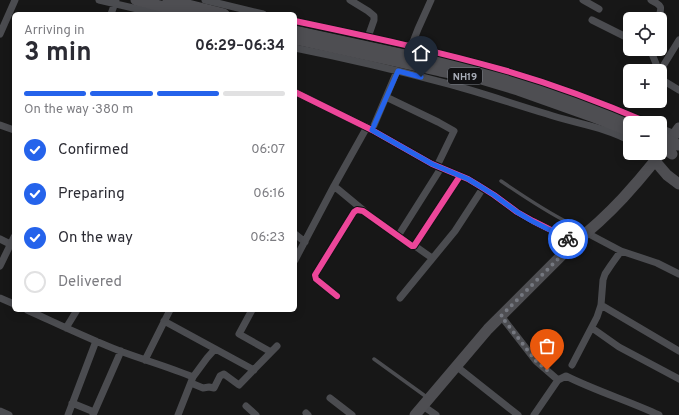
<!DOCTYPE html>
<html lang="en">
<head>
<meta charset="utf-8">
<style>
	body { margin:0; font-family:Overpass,sans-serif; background:#f7f7f7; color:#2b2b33; height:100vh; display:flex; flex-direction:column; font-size:15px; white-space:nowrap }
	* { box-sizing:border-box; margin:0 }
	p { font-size:13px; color:#7c7c81 }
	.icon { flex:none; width:22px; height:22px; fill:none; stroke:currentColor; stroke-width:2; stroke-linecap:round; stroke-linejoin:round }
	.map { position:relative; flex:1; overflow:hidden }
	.side { position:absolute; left:12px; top:12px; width:285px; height:300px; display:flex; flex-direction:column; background:#fff; border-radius:6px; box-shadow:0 2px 10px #0003 }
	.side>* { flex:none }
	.controls { position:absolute; left:623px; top:12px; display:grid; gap:8px }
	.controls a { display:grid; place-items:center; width:44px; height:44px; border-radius:6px; background:#fff; box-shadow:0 2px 10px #0003; font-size:20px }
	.pin { position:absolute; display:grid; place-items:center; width:34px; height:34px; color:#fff; margin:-41px -17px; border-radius:50% 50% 50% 0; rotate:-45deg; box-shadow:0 0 4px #0007 }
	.pin .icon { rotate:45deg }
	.courier { position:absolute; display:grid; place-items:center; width:40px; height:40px; margin:-20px; border:3px solid #2563eb; border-radius:50%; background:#fff; color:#222; box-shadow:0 1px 5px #0007 }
	.head em { font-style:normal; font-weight:700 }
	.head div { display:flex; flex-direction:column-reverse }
	.head { display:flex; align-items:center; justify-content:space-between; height:68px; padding:0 12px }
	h1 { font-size:26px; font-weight:700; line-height:30px }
	.bar { display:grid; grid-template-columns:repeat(4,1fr); gap:6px 4px; align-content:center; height:48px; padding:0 12px }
	.bar i { height:5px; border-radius:3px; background:#e1e1e2 }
	.bar .on { background:#2563eb }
	.bar p { grid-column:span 4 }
	ol { padding:0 12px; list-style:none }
	li { display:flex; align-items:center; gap:12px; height:44px }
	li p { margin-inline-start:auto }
	li .icon { padding:4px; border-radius:50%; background:#2563eb; color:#fff; stroke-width:4 }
	li:last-child { color:#7c7c81 }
	li i { width:22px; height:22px; border:2px solid #e1e1e2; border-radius:50% }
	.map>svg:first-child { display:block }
</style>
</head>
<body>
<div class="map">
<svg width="679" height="415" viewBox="0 0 679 415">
	<rect width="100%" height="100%" fill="#171717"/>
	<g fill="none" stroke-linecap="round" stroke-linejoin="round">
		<!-- service -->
		<path stroke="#4b4c50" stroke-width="3.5" d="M501 181C523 196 545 211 569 223
			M374 359 428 398"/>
		<!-- minor -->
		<path stroke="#4b4c50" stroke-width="7" d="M99 0 159 14
			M205 0 263 14
			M350 0 368 11 374 16V20L368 37
			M583 0 599 9
			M651 0C663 6 662 7 658 19
			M111 14 116 0
			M592 20 630 39
			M295 21C366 36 437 51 507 71 555 85 603 103 649 123
			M0 34 15 0
			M411 47 418 29 431 0
			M295 48C345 58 396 70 445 83 480 92 513 104 547 114 573 123 606 127 630 141
			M650 49 659 71
			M660 71 679 40
			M660 77 664 81 679 90
			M295 92 372 130 432 164 468 179 478 185 494 195 517 212 533 221 575 242
			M386 97 438 122 454 131 437 166
			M0 125 14 130
			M660 128 675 134
			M372 130 397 71
			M645 153 655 161
			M334 186 363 210
			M587 233 621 251 657 263 679 274
			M295 234 305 242
			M398 236 441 168
			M0 239 10 244
			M415 246 432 258
			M295 260 334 186 367 127
			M0 266 14 237
			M337 296 316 279 315 275 354 212 357 210 363 211 412 246H414L460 176
			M0 298 14 304
			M400 298 455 231 483 188
			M601 305 679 351
			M27 310C58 324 89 339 120 351 144 360 169 367 193 377
			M252 310 239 334 271 352
			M501 316 536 361 558 380
			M164 321 254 370
			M66 328 77 310
			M592 328 619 347 679 379
			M145 360 170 310
			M572 365 597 317 601 305 603 280 605 274 611 265 621 251
			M456 366 518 415
			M191 383 203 388 209 387 214 388 220 376 224 374 239 385 277 346
			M330 398 352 415
			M72 403 94 412
			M246 406 256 415
			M423 406 436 415
			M0 411 9 415
			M306 413 308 415
			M68 415 96 341
			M93 415 121 351
			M178 415 193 377 207 358 215 349
			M534 415 558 380 566 376C596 391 629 401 659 415"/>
		<!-- trunk -->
		<path stroke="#4e4e52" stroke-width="11" d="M136 0 192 14
			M168 0 224 14
			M295 31 493 74 544 90 599 110 630 123
			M295 39 440 71 478 78 518 90 594 117 630 131
			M655 161 667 175 679 184
			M415 415 488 329 575 242C592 229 608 214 623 198 643 176 662 153 679 128"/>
		<!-- trunk-bridge -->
		<path stroke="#4e4e52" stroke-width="11" d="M660 136 678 145
			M660 146 672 154"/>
		<defs>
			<path id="cycleway" d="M295 21C366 36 437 51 507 71 555 85 603 103 649 123
				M295 92 372 130 432 164 468 179 478 185 494 195 517 212 533 221 575 242
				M337 296 316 279 315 275 354 212 357 210 363 211 412 246H414L460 176"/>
		</defs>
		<!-- cycleway casing -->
		<use href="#cycleway" stroke="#111113" stroke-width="8"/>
		<!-- cycleway -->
		<use href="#cycleway" stroke="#ed469a" stroke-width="6"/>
	</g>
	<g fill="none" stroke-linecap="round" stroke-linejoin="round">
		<!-- done -->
		<path stroke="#757880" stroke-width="4" stroke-dasharray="0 7.2" d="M547 370 536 361 501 316 575 242 568 239"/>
		<!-- route -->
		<path stroke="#2563eb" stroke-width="5" d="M421 77 398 71 372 130 432 164 468 179 478 185 494 195 517 212 532 221 568 239"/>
	</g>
	<g text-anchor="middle" stroke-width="3.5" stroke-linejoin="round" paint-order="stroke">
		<!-- shield labels -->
		<rect fill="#111113" stroke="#7b7e86" stroke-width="1" x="448" y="68" width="34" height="16" rx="3"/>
		<g font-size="10" font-weight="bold" fill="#a8adb8">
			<text x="465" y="80">NH19</text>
		</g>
	</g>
</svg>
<div class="controls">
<a><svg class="icon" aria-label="locate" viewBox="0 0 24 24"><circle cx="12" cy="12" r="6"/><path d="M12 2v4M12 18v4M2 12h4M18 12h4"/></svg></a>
<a>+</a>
<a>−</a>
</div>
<div class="pin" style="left:547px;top:370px;background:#ea580c"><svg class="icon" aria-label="bag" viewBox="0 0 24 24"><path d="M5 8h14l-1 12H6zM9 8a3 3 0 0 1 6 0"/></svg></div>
<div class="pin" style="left:421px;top:77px;background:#1f2937"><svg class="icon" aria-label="home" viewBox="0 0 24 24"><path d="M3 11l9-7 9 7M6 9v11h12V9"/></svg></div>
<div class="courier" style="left:568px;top:239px"><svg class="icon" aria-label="bike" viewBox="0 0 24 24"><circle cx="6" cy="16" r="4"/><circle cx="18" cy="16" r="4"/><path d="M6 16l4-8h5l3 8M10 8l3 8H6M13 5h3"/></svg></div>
<section class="side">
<div class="head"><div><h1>3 min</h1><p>Arriving in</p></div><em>06:29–06:34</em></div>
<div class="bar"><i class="on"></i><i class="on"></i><i class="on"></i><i></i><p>On the way · 380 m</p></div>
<ol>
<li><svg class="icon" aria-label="check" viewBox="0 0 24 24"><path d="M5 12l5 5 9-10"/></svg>Confirmed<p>06:07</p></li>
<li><svg class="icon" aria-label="check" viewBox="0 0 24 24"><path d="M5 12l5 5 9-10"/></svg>Preparing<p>06:16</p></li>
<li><svg class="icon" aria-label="check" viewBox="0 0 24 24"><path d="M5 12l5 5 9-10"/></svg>On the way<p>06:23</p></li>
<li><i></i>Delivered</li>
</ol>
</section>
</div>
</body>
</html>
